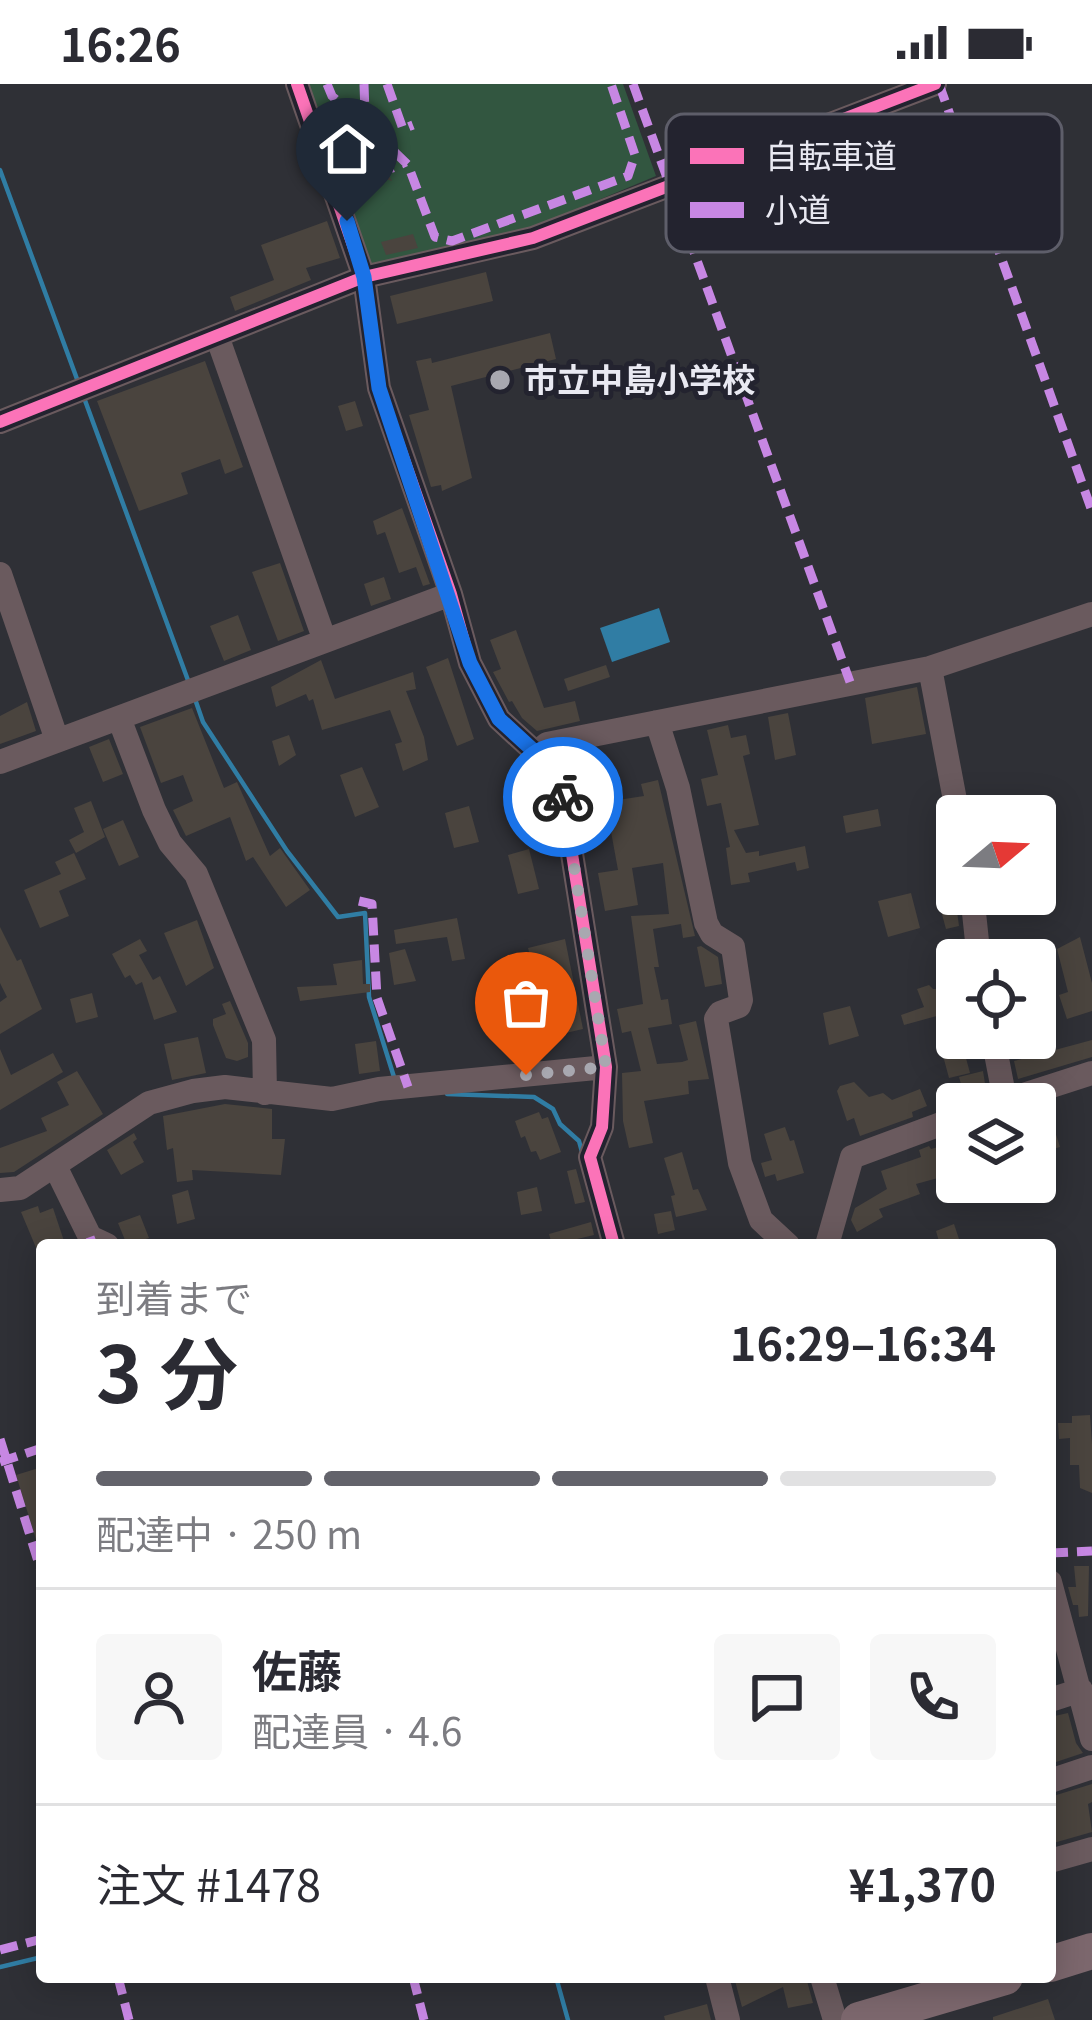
<!DOCTYPE html>
<html lang="ja">
<head>
<meta charset="utf-8">
<style>
	body { margin:0; font-family:Georgia,"Noto Sans JP",serif; background:#f7f7f7; color:#2b2b33; height:100vh; display:flex; flex-direction:column; font-size:45px; white-space:nowrap }
	* { box-sizing:border-box; margin:0 }
	p { font-size:39px; color:#7c7c81 }
	.icon { flex:none; width:66px; height:66px; fill:none; stroke:currentColor; stroke-width:2; stroke-linecap:round; stroke-linejoin:round }
	.map { position:relative; flex:1; overflow:hidden }
	.drawer { position:absolute; left:36px; top:1155px; width:1020px; height:744px; display:flex; flex-direction:column; background:#fff; border-radius:12px; box-shadow:0 6px 30px #0003 }
	.drawer>* { flex:none }
	.needle { width:78px; rotate:71deg }
	.fabs { position:absolute; left:936px; top:711px; display:grid; gap:24px }
	.fabs a { display:grid; place-items:center; width:120px; height:120px; border-radius:12px; background:#fff; box-shadow:0 6px 30px #0003; font-size:60px }
	.pin { position:absolute; display:grid; place-items:center; width:102px; height:102px; color:#fff; margin:-123px -51px; border-radius:50% 50% 50% 0; rotate:-45deg; box-shadow:0 0 12px #0007 }
	.pin .icon { rotate:45deg }
	.courier { position:absolute; display:grid; place-items:center; width:120px; height:120px; margin:-60px; border:9px solid #1a73e8; border-radius:50%; background:#fff; color:#222; box-shadow:0 3px 15px #0007 }
	.overview em { font-style:normal; font-weight:700 }
	.overview div { display:flex; flex-direction:column-reverse }
	.overview { display:flex; align-items:center; justify-content:space-between; height:204px; padding:0 60px }
	h1 { font-size:78px; font-weight:700; line-height:90px }
	.bar { display:grid; grid-template-columns:repeat(4,1fr); gap:18px 12px; align-content:center; height:144px; padding:0 60px }
	.bar i { height:15px; border-radius:9px; background:#e1e1e2 }
	.bar .on { background:#63636b }
	.bar p { grid-column:span 4 }
	.line { display:flex; align-items:center; gap:30px; padding:0 60px; border-top:3px solid #e1e1e2 }
	.line div { flex:1 }
	.round { display:grid; place-items:center; flex:none; width:126px; height:126px; border-radius:12px; background:#f7f7f7 }
	.status { display:flex; justify-content:space-between; align-items:center; height:84px; padding:0 60px; background:#fff; direction:ltr }
	.status svg { height:33px; fill:currentColor }
	.map>svg:first-child { display:block }
</style>
</head>
<body>
<div class="status"><b>16:26</b><svg viewBox="0 0 49 12"><path d="M0 12V9h3v3zM5 12V6h3v6zM10 12V3h3v9zM15 12V0h3v12zM26 1h20v11H26zM47 4h2v5h-2z"/></svg></div>
<div class="map">
<svg width="1092" height="1936" viewBox="0 0 1092 1936">
	<rect width="100%" height="100%" fill="#2f3036"/>
	<!-- green -->
	<path fill="#325640" d="M306 0H623L656 92 529 145 368 187Z"/>
	<!-- water -->
	<path fill="#307da4" d="M659 524 670 558 612 578 600 544Z"/>
	<g fill="none" stroke-linecap="round" stroke-linejoin="round">
		<!-- stream -->
		<path stroke="#307da4" stroke-width="4.5" d="M0 86 77 295
			M83 311 189 599
			M195 615 203 638 287 767 338 833 365 829 369 913 394 993
			M447 1010 534 1013 553 1025 560 1040 579 1057 582 1068
			M0 1883 42 1873
			M556 1893 568 1936"/>
	</g>
	<!-- building -->
	<path fill="#4a443e" d="M397 56 383 82 392 97 370 90 364 81Z
		M327 137 340 174 306 184 311 196 235 227 230 213 274 196 261 161Z
		M413 150 418 164 386 171 381 158Z
		M486 188 493 217 397 240 390 212Z
		M550 249 556 275 451 302 472 394 442 407 441 401 431 403 409 331 429 326 416 277 431 274 432 279Z
		M205 277 243 383 225 390 220 375 181 389 188 410 139 427 97 317Z
		M355 317 363 342 346 347 338 322Z
		M402 424 430 500 423 502 416 483 399 489 385 448 377 451 373 437Z
		M280 479 304 547 278 557 252 488Z
		M384 493 391 515 371 522 364 500Z
		M238 531 251 566 224 577 210 542Z
		M516 546 544 624 575 617 580 637 537 647 522 634 512 617 509 618 493 588 501 585 490 556Z
		M448 574 474 655 457 662 426 583Z
		M321 576 335 615 413 588 416 605 406 607 424 653 428 676 403 687 395 660 402 658 390 626 322 646 313 615 309 617 306 610 276 623 271 603Z
		M606 581 610 593 568 607 564 595Z
		M917 603 926 650 872 660 865 614Z
		M27 618 36 647 0 660V632Z
		M192 624 224 704 237 698 270 772 280 764 310 806 286 823 253 773 246 777 230 733 186 752 173 726 193 717 183 691 161 699 140 643Z
		M788 629 796 671 775 676 768 633Z
		M728 641 731 654 746 651 750 670 743 672 759 741 734 746 746 769 759 767V772L805 762 809 784 797 787 795 778 761 786 748 789 750 798 731 801 726 764 730 763 721 719 707 722 701 695 718 691 707 646Z
		M289 651 296 671 279 682 272 657Z
		M109 655 123 690 103 698 89 663Z
		M362 683 379 723 355 733 340 691Z
		M658 696 695 852 683 854 681 840 653 845 659 883H654L661 916 668 915 672 940 648 944 657 980 682 978 688 976 679 941 696 937 709 995 688 997 689 1010 644 1017 653 1059 629 1064 623 1037 622 989 641 987 631 947 622 949 617 925 643 920 631 832 669 830 663 779 632 784 638 821 605 827 598 789 618 786 610 742 585 746 579 706 594 703 598 719 644 712 641 700Z
		M533 704 544 742 527 746 516 709Z
		M91 717 105 753 76 769 69 756 84 748 74 724Z
		M469 722 479 758 454 764 445 729Z
		M878 725 881 742 846 749 843 732Z
		M123 736 139 773 119 782 103 745Z
		M529 765 539 805 518 810 508 771Z
		M74 769 86 795 59 807 69 832 40 844 24 806 61 790 55 778Z
		M911 809 920 844 888 853 878 817Z
		M956 820 959 842 946 845 940 823Z
		M457 834 465 875 452 877 447 853 396 860 394 846Z
		M197 836 214 884 186 902 164 849Z
		M0 843 17 877 21 875 42 925 0 950V918L7 913 0 899Z
		M1080 853 1092 899V927L1067 935 1059 911 1068 908 1057 865Z
		M140 855 147 867 139 871 153 896 160 892 177 928 154 936 142 898 136 901 130 891 125 894 112 870Z
		M565 855 583 945 557 951 548 908 541 910 535 888 504 883 531 876 528 864Z
		M701 862 718 873 722 900 705 903 697 863Z
		M405 865 416 897 394 901 389 869Z
		M362 876 363 900H370V908L300 917 297 903 337 901 333 880Z
		M929 901 933 905H940L941 909 953 907 955 927 904 941 901 931 924 923 917 905Z
		M92 909 98 933 76 939 70 915Z
		M230 917 248 959V973L237 977 226 974 213 941V935L226 930 222 920Z
		M850 922 859 952 829 961 823 929Z
		M198 953 206 989 172 996 164 960Z
		M1092 956V973L1018 995 1014 977Z
		M376 957 380 987 359 990 355 960Z
		M963 963 970 989 949 994 942 968Z
		M0 965 11 991 53 969 63 988 0 1026Z
		M77 987 103 1030 14 1088 0 1089V1064L47 1047 41 1034 69 1021 57 998Z
		M983 987 986 1006 976 1020 968 1010 964 1011 959 993Z
		M854 998 869 1013 883 1009 892 1016 920 1005 927 1022 912 1028 913 1033 860 1052 854 1034 847 1037 837 1007 840 1002Z
		M225 1020 272 1025V1055H285L281 1091 192 1086 193 1096 177 1098 173 1064 167 1066 163 1032Z
		M539 1028 542 1035 548 1033 561 1068 540 1076 536 1067 531 1068 525 1052 521 1054 515 1037Z
		M1051 1035 1060 1063 1040 1069 1035 1039Z
		M785 1043 790 1057 794 1056 804 1089 777 1097 775 1090 765 1093 761 1079 772 1076 764 1050Z
		M134 1049 137 1055 133 1058 144 1078 121 1091 107 1066Z
		M929 1062 931 1065 942 1062 949 1091 916 1100 920 1110 879 1125 883 1133 857 1148 851 1136 855 1124 887 1105 881 1087 921 1073 919 1066Z
		M682 1068 693 1106 698 1105 707 1126 676 1133 671 1112 675 1111 664 1074Z
		M576 1085 585 1118 575 1120 567 1087Z
		M537 1103 542 1127 521 1131 517 1108Z
		M188 1106 195 1135 177 1140 172 1111Z
		M38 1122 40 1129 53 1124 64 1157 37 1166 21 1128Z
		M671 1127 675 1146 658 1150 654 1130Z
		M140 1131 149 1154 127 1161 118 1139Z
		M591 1138 594 1151 552 1161 549 1150Z
		M954 1140 961 1161H940L936 1147Z
		M1090 1331 1092 1360V1409L1080 1404 1079 1381H1070V1354L1059 1355 1058 1339H1072V1332Z
		M42 1383V1465H39L16 1391Z
		M1074 1482H1089L1088 1532 1079 1533 1078 1521H1073L1068 1503H1076Z
		M1068 1629 1076 1659 1083 1669 1050 1680V1633Z
		M1092 1700V1718L1088 1720 1092 1748 1050 1760V1713Z
		M734 1893H806L813 1919 788 1924 783 1903 742 1923Z
		M1048 1915 1055 1936H993V1933Z
		M707 1920 711 1936H665L664 1932Z"/>
	<g fill="none" stroke-linecap="round" stroke-linejoin="round">
		<!-- minor -->
		<path stroke="#6a5a5e" stroke-width="24" d="M297 0 364 193 379 304 451 510 470 579 499 635 536 669 561 701 606 983 602 1043 590 1073 614 1161
			M217 252 325 557
			M0 338 364 193 533 154 935 0
			M0 490 57 656
			M930 584 958 732
			M119 634 154 726 170 759 196 790 264 956 265 1009
			M657 638 678 704 706 839 712 850 733 863 741 916 739 922 720 929 716 935 740 1079 761 1136 788 1161
			M536 669 547 660 930 584 1092 530
			M0 678 451 510
			M972 810 979 876
			M993 954 1005 1016
			M995 1020 1092 989
			M55 1082 90 1153 107 1161
			M0 1106 20 1104 149 1019 193 1007 225 1003 332 1015 379 1005 606 983
			M827 1161 852 1073 957 1034
			M1050 1498 1092 1655
			M1050 1616 1081 1606
			M1050 1697 1092 1683
			M1050 1777 1092 1765
			M717 1893 728 1936
			M822 1893 835 1936"/>
		<!-- highway -->
		<path stroke="#7c676d" stroke-width="36" d="M1050 1880 1092 1867
			M859 1936 1005 1893"/>
		<!-- quiet -->
		<path stroke="#c787e3" stroke-width="9" stroke-dasharray="18 9" stroke-linecap="butt" d="M327 0 332 12 358 35
			M364 0 365 30
			M387 0 403 45 413 41
			M633 0 850 598
			M939 0 1092 427
			M357 41a11 11 0 1 1 22 0a11 11 0 1 1-22 0Z
			M375 49 408 81 435 153 452 157 628 92 635 71 611 0
			M370 51 378 79 393 84 406 78
			M328 84 346 75 365 51
			M359 817 372 820 377 914 408 1003
			M90 1153 93 1161
			M0 1355 42 1490
			M0 1378 42 1364
			M1050 1469 1092 1467
			M0 1866 42 1855
			M118 1893 129 1936
			M413 1893 424 1936"/>
		<defs>
			<path id="cycleway" d="M297 0 364 193 379 304 451 510 470 579 499 635 536 669 561 701 606 983 602 1043 590 1073 614 1161
				M0 338 364 193 533 154 935 0"/>
		</defs>
		<!-- cycleway casing -->
		<use href="#cycleway" stroke="#23232f" stroke-width="20"/>
		<!-- cycleway -->
		<use href="#cycleway" stroke="#fb73b8" stroke-width="12"/>
	</g>
	<g fill="none" stroke-linecap="round" stroke-linejoin="round">
		<!-- done -->
		<path stroke="#a8a8b0" stroke-width="12" stroke-dasharray="0 21.6" d="M526 991 606 983 563 713"/>
		<!-- route -->
		<path stroke="#1a73e8" stroke-width="15" d="M347 137 364 193 379 304 470 579 499 635 536 669 561 701 563 713"/>
	</g>
	<!-- markers -->
	<circle fill="#a8a8b0" stroke="#23232f" stroke-width="4.5" cx="500" cy="296" r="12"/>
	<g text-anchor="middle" stroke-width="10" stroke-linejoin="round" paint-order="stroke">
		<!-- poi labels -->
		<g font-size="33" font-weight="bold" fill="#e9e9f2" stroke="#23232f" text-anchor="start">
			<text x="524" y="308">市立中島小学校</text>
		</g>
	</g>
	<!-- legend -->
	<rect x="666" y="30" width="396" height="138" rx="18" fill="#23232f" stroke="#5e5e6a" stroke-width="3"/>
	<rect x="690" y="64" width="54" height="16" fill="#fb73b8"/>
	<rect x="690" y="118" width="54" height="16" fill="#c787e3"/>
	<g font-size="33" fill="#e9e9f2">
		<text x="765" y="84">自転車道</text>
		<text x="765" y="138">小道</text>
	</g>
</svg>
<div class="fabs">
<a><svg class="needle" viewBox="-14 -14 28 28"><path d="M0-13l5 13h-10z" fill="#e53935"/><path d="M0 13l5-13h-10z" fill="#7c7c81"/></svg></a>
<a><svg class="icon" aria-label="locate" viewBox="0 0 24 24"><circle cx="12" cy="12" r="6"/><path d="M12 2v4M12 18v4M2 12h4M18 12h4"/></svg></a>
<a><svg class="icon" aria-label="layers" viewBox="0 0 24 24"><path d="M12 4l9 5-9 5-9-5zM3 14l9 5 9-5"/></svg></a>
</div>
<div class="pin" style="left:526px;top:991px;background:#ea580c"><svg class="icon" aria-label="bag" viewBox="0 0 24 24"><path d="M5 8h14l-1 12H6zM9 8a3 3 0 0 1 6 0"/></svg></div>
<div class="pin" style="left:347px;top:137px;background:#1f2937"><svg class="icon" aria-label="home" viewBox="0 0 24 24"><path d="M3 11l9-7 9 7M6 9v11h12V9"/></svg></div>
<div class="courier" style="left:563px;top:713px"><svg class="icon" aria-label="bike" viewBox="0 0 24 24"><circle cx="6" cy="16" r="4"/><circle cx="18" cy="16" r="4"/><path d="M6 16l4-8h5l3 8M10 8l3 8H6M13 5h3"/></svg></div>
<section class="drawer">
<div class="overview"><div><h1>3 分</h1><p>到着まで</p></div><em>16:29–16:34</em></div>
<div class="bar"><i class="on"></i><i class="on"></i><i class="on"></i><i></i><p>配達中 · 250 m</p></div>
<div class="line" style="height:216px"><a class="round"><svg class="icon" aria-label="person" viewBox="0 0 24 24"><circle cx="12" cy="8" r="4"/><path d="M4 21q1-7 8-7t8 7"/></svg></a><div><b>佐藤</b><p>配達員 · 4.6</p></div><a class="round"><svg class="icon" aria-label="chat" viewBox="0 0 24 24"><path d="M4 5h16v11H9l-5 4z"/></svg></a><a class="round"><svg class="icon" aria-label="phone" viewBox="0 0 24 24"><path d="M5 4h4l2 5-3 2q2 4 5 5l2-3 5 2v4C11 20 4 13 5 4z"/></svg></a></div>
<div class="line" style="height:156px"><div>注文 #1478</div><b>¥1,370</b></div>
</section>
</div>
</body>
</html>
